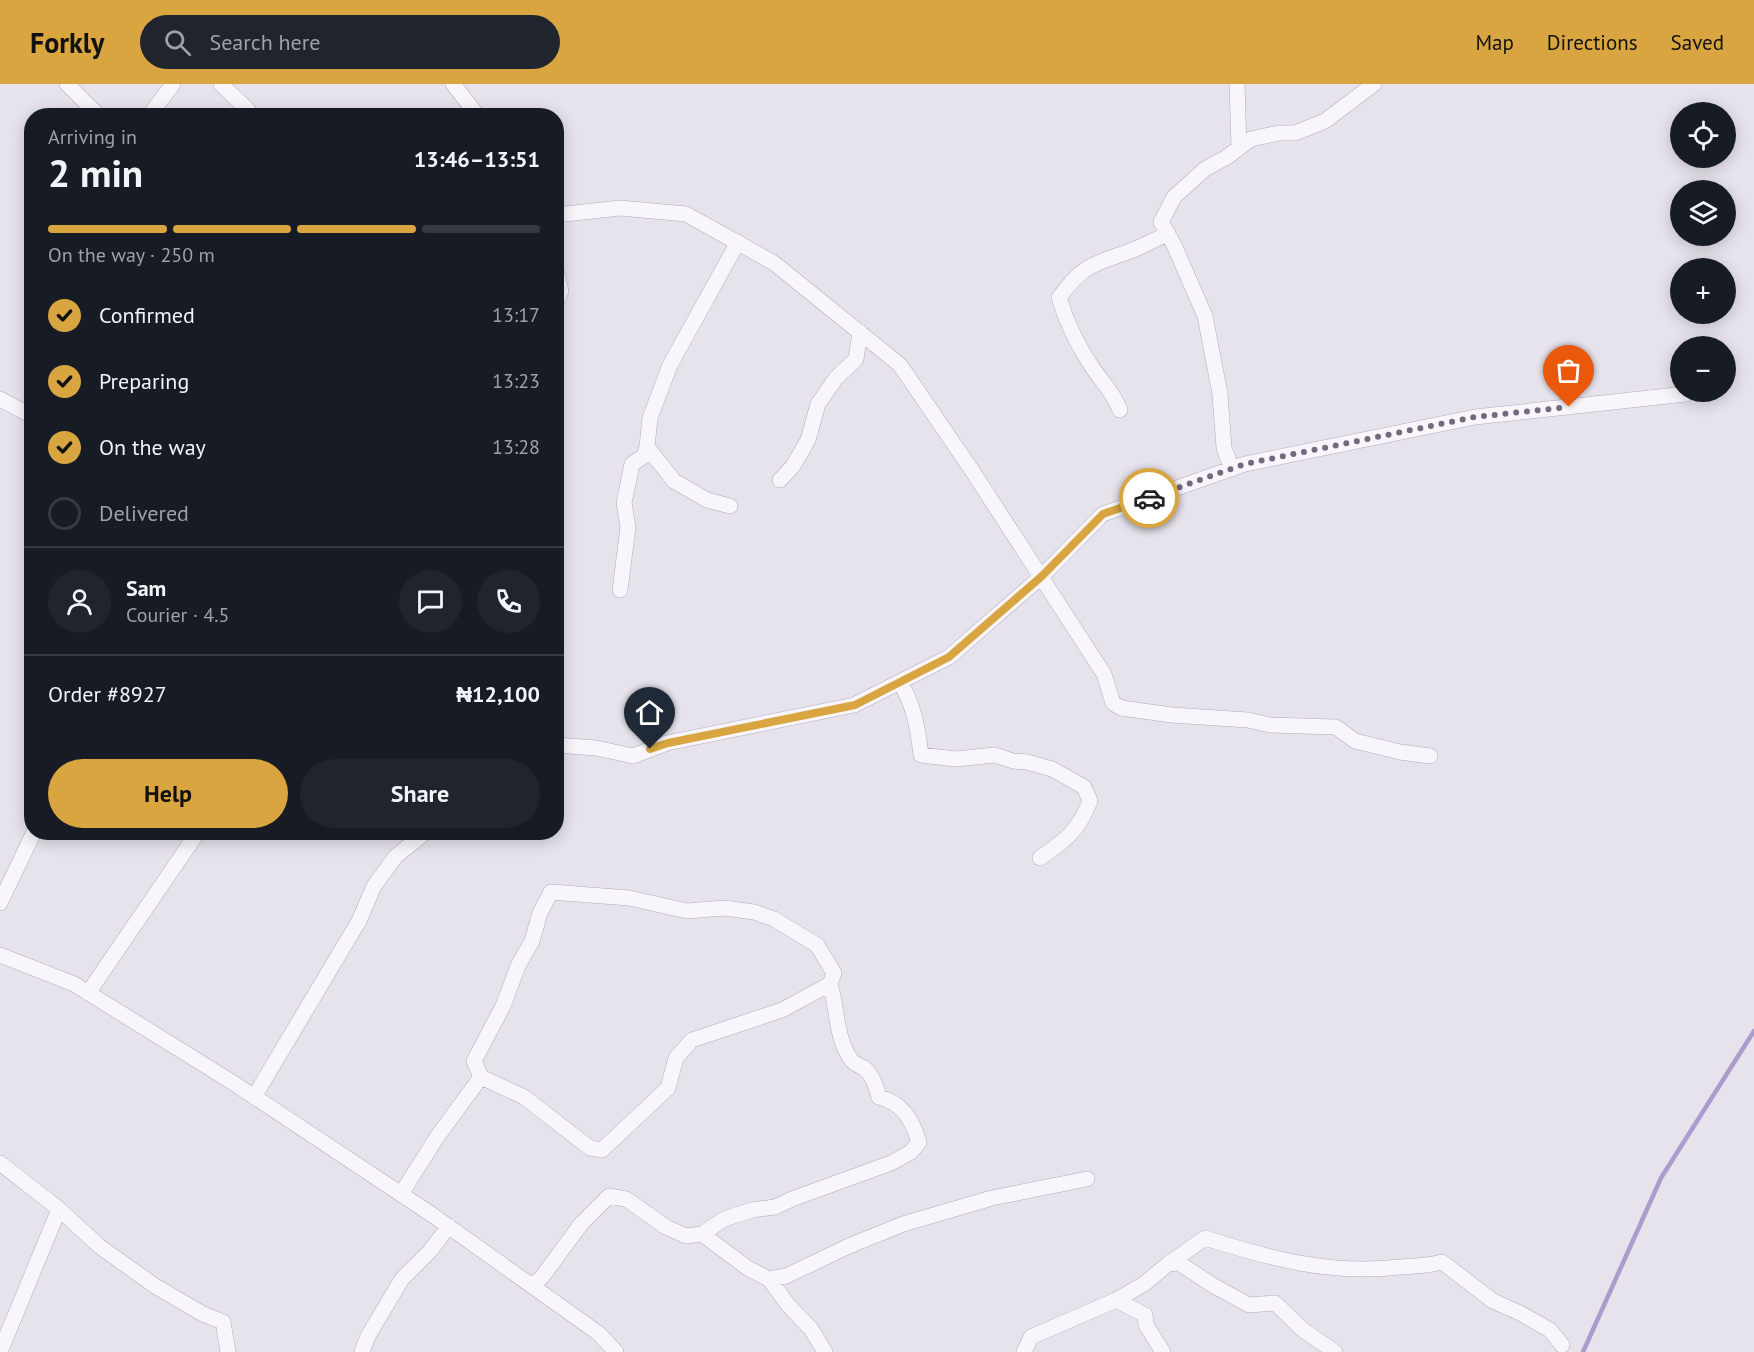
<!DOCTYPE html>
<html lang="en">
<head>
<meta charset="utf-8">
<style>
	body { margin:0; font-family:"PT Sans",sans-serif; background:#20242c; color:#f1f3f6; height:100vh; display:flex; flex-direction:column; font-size:22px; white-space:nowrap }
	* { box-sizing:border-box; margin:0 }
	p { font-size:20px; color:#9ea1a6 }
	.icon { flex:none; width:33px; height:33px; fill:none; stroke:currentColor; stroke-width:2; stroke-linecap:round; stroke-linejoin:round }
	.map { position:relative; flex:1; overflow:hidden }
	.drawer { position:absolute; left:24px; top:24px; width:540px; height:732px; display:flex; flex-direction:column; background:#171b24; border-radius:24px; box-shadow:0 3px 15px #0003 }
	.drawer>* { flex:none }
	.controls { position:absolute; left:1670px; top:18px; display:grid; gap:12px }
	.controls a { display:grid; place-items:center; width:66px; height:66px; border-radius:50%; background:#171b24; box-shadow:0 3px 15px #0003; font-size:30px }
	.pin { position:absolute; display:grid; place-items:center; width:51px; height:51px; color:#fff; margin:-62px -26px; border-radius:50% 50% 50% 0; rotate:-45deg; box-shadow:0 0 6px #0007 }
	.pin .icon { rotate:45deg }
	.courier { position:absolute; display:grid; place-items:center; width:60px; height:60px; margin:-30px; border:4px solid #d9a540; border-radius:50%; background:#fff; color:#222; box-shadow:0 2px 8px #0007 }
	.overview em { font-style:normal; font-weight:700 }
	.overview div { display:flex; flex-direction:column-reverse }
	.overview { display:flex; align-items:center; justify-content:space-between; height:102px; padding:0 24px }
	h1 { font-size:39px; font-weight:700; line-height:45px }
	.bar { display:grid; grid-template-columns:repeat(4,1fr); gap:9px 6px; align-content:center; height:72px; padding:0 24px }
	.bar i { height:8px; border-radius:4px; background:#363941 }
	.bar .selected { background:#d9a540 }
	.bar p { grid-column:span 4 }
	.line { display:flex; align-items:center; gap:15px; padding:0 24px; border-top:2px solid #363941 }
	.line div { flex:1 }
	.round { display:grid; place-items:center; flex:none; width:63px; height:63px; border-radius:32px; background:#20242c }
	ol { padding:0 24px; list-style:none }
	li { display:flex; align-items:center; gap:18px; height:66px }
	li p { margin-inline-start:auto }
	li .icon { padding:6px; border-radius:50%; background:#d9a540; color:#111; stroke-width:4 }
	li:last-child { color:#9ea1a6 }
	li i { width:33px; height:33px; border:3px solid #363941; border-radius:50% }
	.cta { display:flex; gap:12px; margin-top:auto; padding:12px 24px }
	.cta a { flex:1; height:69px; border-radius:36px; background:#d9a540; color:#111; font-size:24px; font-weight:700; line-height:69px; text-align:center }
	.cta a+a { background:#20242c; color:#f1f3f6 }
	header { display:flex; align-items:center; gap:36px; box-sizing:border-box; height:84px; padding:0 30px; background:#d9a540; color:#111 }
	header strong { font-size:28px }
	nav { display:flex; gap:33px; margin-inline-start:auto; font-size:21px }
	.search { width:420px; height:54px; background:#20242c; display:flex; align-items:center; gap:15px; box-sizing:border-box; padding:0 21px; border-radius:33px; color:#9ea1a6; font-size:22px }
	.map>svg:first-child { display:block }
</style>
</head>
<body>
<header>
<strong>Forkly</strong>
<div class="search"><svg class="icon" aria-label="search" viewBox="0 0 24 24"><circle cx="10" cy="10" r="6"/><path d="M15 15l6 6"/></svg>Search here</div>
<nav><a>Map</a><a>Directions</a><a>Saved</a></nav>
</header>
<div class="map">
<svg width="1754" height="1268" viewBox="0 0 1754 1268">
	<rect width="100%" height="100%" fill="#e7e3ec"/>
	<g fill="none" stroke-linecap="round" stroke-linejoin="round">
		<!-- stream -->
		<path stroke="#ac9cce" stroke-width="4.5" d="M1583 1268 1661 1094 1754 947"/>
		<defs>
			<path id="street" d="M67 0 99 32
				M221 0 248 26 251 32
				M453 0 478 32
				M1237 0 1239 64
				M149 32 173 0
				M556 131 620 124 686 130 774 179 900 281 971 385 1104 590 1113 619 1121 624 1172 631 1248 636 1270 641 1336 643 1355 657 1400 668 1430 672
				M556 186 561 207 556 219
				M0 315 32 332
				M1120 326C1114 310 1104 300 1094 286 1079 264 1067 240 1059 214 1083 179 1096 180 1133 166 1145 161 1157 155 1168 149
				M647 363 674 397 707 416 730 422
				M1232 385 1224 364 1220 310 1205 232 1174 161 1161 138 1174 113 1205 85 1227 73 1251 55 1279 49H1295L1325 37 1374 0
				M780 396 793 382 808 356 818 320 836 294 856 275 860 248
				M620 506 628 443 624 419 632 380 644 372 647 363 650 334 670 281 738 158
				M900 598C914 621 918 645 921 671L956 675 995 671 1013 677 1027 678 1052 685 1084 703 1090 717C1079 746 1065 757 1040 774
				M556 661 596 664 633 672 667 659 854 621 949 573 1042 492 1103 430 1245 380 1475 333 1686 310
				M0 819 34 748
				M0 871 74 900 235 1000 431 1130 598 1249 616 1268
				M88 909 198 748
				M254 1013 359 837 374 802 396 772 426 748
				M0 1079 59 1125 99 1162 155 1202 203 1230 223 1238 228 1268
				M401 1110 437 1053 481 993
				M702 1150 749 1185 769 1195 789 1222 811 1245 825 1268
				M1168 1180 1205 1154C1271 1175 1331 1191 1400 1183 1415 1182 1428 1182 1442 1178L1493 1217 1520 1229 1550 1246 1562 1261
				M769 1195 786 1192 849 1162 903 1140 992 1114 1087 1095
				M532 1202 542 1193 581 1140 609 1112 626 1115 666 1143 686 1152 702 1150 724 1135 752 1126 775 1123 792 1115 891 1079 911 1068 919 1058C912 1036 903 1019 879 1013 876 1003 873 991 864 984 860 982 855 980 852 977 835 954 838 925 830 900L782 926 692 956 676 974 668 1004 602 1066 590 1064 524 1013 481 993 474 977 503 922 518 882 532 857 540 829 551 808 629 814 687 827 724 824 754 828 774 835 817 861 834 889 830 900
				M1116 1216 1144 1200 1168 1180 1179 1179 1214 1202 1249 1221 1275 1219 1303 1246 1335 1268
				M0 1268 59 1125
				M362 1268 368 1252 402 1195 430 1167 449 1142
				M1024 1268 1031 1253 1116 1216 1145 1231 1146 1241 1163 1268"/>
		</defs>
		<!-- street casing -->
		<use href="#street" stroke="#b2abba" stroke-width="16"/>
		<!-- street -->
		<use href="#street" stroke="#f8f6fa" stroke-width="15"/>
	</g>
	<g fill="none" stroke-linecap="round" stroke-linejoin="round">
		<!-- done -->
		<path stroke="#746a80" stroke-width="6" stroke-dasharray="0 10.8" d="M1149 414 1245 380 1475 333 1569 323"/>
		<!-- route -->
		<path stroke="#d9a540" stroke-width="8" d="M650 665 668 659 855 621 949 573 1042 492 1103 430 1149 414"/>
	</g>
</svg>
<div class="controls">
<a><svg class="icon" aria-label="locate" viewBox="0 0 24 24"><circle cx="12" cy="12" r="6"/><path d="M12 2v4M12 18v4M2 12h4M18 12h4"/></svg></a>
<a><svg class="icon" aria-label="layers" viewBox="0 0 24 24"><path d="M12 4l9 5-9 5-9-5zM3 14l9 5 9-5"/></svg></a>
<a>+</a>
<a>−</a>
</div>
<div class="pin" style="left:1569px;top:323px;background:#ea580c"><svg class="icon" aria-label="bag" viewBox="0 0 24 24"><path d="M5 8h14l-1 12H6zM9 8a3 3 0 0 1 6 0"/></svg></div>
<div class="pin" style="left:650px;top:665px;background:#1f2937"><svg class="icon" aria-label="home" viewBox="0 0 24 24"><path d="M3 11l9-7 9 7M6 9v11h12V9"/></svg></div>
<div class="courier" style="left:1149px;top:414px"><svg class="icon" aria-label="car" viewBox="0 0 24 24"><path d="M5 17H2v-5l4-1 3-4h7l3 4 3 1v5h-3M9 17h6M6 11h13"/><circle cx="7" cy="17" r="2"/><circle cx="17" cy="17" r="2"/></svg></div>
<section class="drawer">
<div class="overview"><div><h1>2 min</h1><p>Arriving in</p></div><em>13:46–13:51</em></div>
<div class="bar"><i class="selected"></i><i class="selected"></i><i class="selected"></i><i></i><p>On the way · 250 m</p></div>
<ol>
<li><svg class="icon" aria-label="check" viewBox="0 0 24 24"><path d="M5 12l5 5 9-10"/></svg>Confirmed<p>13:17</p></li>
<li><svg class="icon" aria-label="check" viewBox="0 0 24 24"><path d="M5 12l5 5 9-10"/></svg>Preparing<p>13:23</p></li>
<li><svg class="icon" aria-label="check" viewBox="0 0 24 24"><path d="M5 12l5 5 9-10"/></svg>On the way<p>13:28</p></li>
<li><i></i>Delivered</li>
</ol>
<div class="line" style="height:108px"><a class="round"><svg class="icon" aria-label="person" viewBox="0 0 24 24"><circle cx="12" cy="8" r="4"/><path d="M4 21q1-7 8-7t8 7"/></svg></a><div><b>Sam</b><p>Courier · 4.5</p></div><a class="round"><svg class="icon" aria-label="chat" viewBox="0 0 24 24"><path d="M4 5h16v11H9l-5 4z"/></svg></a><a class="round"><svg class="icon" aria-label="phone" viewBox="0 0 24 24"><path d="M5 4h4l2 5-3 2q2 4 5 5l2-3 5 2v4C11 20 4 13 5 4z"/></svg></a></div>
<div class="line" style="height:78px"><div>Order #8927</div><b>₦12,100</b></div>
<div class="cta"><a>Help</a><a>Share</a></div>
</section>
</div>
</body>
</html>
